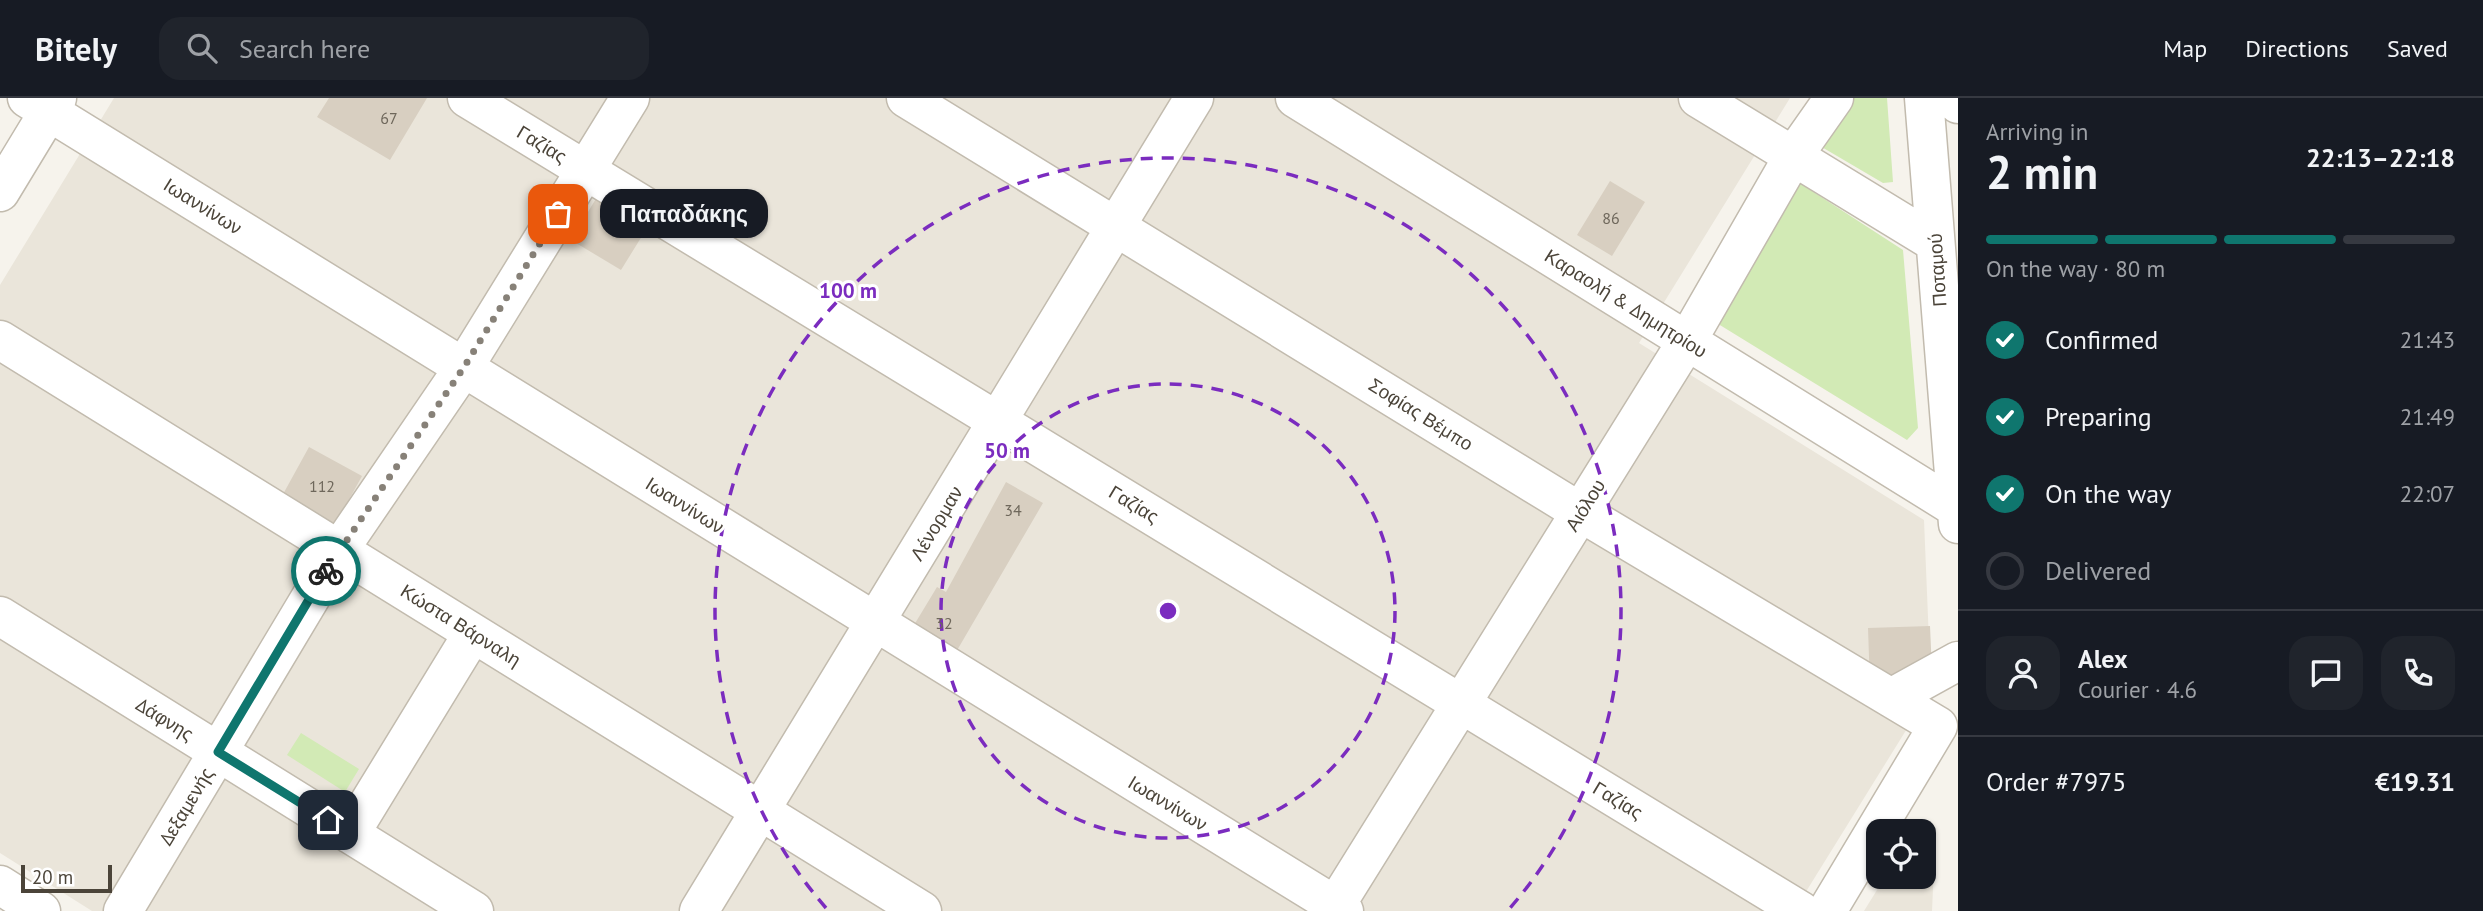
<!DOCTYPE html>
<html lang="en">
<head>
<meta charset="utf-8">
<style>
	body { margin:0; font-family:"PT Sans",sans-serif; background:#20242c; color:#f1f3f6; height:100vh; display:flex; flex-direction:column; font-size:26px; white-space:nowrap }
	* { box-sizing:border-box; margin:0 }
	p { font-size:23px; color:#9ea1a6 }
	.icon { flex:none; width:38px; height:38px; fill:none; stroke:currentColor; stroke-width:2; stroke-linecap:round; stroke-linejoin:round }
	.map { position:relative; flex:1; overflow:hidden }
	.side { display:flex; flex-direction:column; background:#171b24; width:525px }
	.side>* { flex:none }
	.controls { position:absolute; left:1866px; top:721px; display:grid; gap:14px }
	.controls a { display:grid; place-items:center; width:70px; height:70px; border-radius:14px; background:#171b24; box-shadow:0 2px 5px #0004; font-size:35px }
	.scale { position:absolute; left:21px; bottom:18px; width:91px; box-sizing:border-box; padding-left:7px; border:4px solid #4b4439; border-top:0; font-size:19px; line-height:24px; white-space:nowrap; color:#4b4439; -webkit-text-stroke:5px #fff; paint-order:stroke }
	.pin { position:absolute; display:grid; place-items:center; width:60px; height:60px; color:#fff; margin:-30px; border-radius:14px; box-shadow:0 4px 10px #0006 }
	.courier { position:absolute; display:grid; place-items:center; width:70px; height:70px; margin:-35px; border:5px solid #0f766e; border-radius:50%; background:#fff; color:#222; box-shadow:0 2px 9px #0007 }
	.bubble { position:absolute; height:49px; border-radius:21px; background:#171b24; box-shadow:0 2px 5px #0004; font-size:23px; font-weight:800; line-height:49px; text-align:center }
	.head em { font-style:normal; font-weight:800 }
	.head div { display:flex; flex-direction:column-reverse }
	.head { display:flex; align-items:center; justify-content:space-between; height:119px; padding:0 28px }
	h1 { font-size:46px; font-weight:800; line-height:52px }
	.bar { display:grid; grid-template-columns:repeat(4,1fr); gap:10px 7px; align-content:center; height:84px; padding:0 28px }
	.bar i { height:9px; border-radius:5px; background:#363941 }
	.bar .current { background:#0f766e }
	.bar p { grid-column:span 4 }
	.line { display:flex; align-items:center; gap:18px; padding:0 28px; border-top:2px solid #363941 }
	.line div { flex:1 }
	.round { display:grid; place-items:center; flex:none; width:74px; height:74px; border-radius:21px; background:#20242c }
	ol { padding:0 28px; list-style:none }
	li { display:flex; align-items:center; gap:21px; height:77px }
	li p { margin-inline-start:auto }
	li .icon { padding:7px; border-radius:50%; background:#0f766e; color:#fff; stroke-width:4 }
	li:last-child { color:#9ea1a6 }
	li i { width:38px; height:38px; border:4px solid #363941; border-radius:50% }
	header { display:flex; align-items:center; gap:42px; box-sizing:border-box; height:98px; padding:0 35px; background:#171b24; border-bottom:2px solid #363941 }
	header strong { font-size:33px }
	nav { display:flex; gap:38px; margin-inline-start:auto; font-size:24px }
	.search { width:490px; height:63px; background:#20242c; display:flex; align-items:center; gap:18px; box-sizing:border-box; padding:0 24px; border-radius:21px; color:#9ea1a6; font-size:26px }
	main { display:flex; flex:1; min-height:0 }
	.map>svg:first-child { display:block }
</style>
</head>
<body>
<header>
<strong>Bitely</strong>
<div class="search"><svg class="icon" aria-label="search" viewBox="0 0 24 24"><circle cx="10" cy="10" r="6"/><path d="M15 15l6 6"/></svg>Search here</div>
<nav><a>Map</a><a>Directions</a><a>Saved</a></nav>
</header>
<main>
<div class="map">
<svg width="1958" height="813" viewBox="0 0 1958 813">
	<rect width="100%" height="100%" fill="#f6f3ec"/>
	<!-- residential -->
	<path fill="#eae5da" d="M114 0H1790L1639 245 1924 422 1931 592 1794 813H92L0 755V187Z
		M1923 762 1934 768 1932 813H1864L1885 779H1923Z"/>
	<!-- green -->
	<path fill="#d2eab5" d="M1851 0H1887L1893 84 1883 85 1820 48Z
		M1798 84 1903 152 1918 330 1907 342 1715 224Z
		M301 635 359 671 345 694 287 657Z"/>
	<!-- building -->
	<path fill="#d8cfc1" d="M329 0H427L390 62 317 19Z
		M1610 83 1645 104 1612 158 1577 137Z
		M597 99 647 130 621 172 571 142Z
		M309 349 362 378 335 427 282 398Z
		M1006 384 1043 405 952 561 908 537 937 489 946 494Z
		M1930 528 1932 573 1870 588 1868 530Z"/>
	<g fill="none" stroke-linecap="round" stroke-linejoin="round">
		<defs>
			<path id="minor" d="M27 0 1344 813
				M467 0 1801 813
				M906 0 1580 414 1938 628
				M1295 0 1958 411
				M1698 0 1934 144
				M1924 0 1958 426
				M1958 0V6
				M0 94 57 0
				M0 242 922 813
				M0 518 474 813
				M1891 600 1958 563
				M350 736 473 535
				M0 787 41 813
				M123 813 339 452 464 269 630 0
				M699 813 1194 0
				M1332 813 1687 243 1794 57 1834 0
				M1827 813 1938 628"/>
		</defs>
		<!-- minor casing -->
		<use href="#minor" stroke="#c2bbae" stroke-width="41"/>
		<!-- minor -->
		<use href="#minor" stroke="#fff" stroke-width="38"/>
	</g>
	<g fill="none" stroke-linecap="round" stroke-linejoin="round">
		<!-- done -->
		<path stroke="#878178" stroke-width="7" stroke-dasharray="0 12.6" d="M326 473 464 269 558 116"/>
		<!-- route -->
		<path stroke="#0f766e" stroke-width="9" d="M326 473 218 654 328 722"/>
	</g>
	<!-- distance rings -->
	<g fill="none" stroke="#7b2cbf" stroke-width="3.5" stroke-dasharray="12 9">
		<circle cx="1168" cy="513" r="227"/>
		<path d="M826 810A453 453 0 1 1 1510 810"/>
	</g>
	<g text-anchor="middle" stroke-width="6" stroke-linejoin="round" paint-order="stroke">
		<!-- number labels -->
		<g font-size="16" fill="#6e675b">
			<text x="389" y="26">67</text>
			<text x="1611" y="126">86</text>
			<text x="322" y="394">112</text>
			<text x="1013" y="418">34</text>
			<text x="944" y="531">32</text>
		</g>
		<!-- street labels -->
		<g font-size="19" fill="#4b4439" stroke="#fff">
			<text transform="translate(542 46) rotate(31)" y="7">Γαζίας</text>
			<text transform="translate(203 108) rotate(32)" y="7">Ιωαννίνων</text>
			<text transform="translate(1937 172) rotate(-94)" y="7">Ποταμού</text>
			<text transform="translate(1626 205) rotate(32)" y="7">Καραολή &amp; Δημητρίου</text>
			<text transform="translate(1421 316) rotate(32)" y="7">Σοφίας Βέμπο</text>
			<text transform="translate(1134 406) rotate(31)" y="7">Γαζίας</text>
			<text transform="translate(685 407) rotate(32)" y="7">Ιωαννίνων</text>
			<text transform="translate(1585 407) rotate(-58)" y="7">Αιόλου</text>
			<text transform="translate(936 425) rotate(-59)" y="7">Λένορμαν</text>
			<text transform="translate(461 527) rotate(32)" y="7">Κώστα Βάρναλη</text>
			<text transform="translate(165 621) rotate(32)" y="7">Δάφνης</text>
			<text transform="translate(1618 702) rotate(31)" y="7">Γαζίας</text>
			<text transform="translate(1168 705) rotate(31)" y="7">Ιωαννίνων</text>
			<text transform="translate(186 708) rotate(-59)" y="7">Δεξαμενής</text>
		</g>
	</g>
	<circle cx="1168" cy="513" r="10" fill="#7b2cbf" stroke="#fff" stroke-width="3.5"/>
	<g font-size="21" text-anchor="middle" font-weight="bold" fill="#7b2cbf" stroke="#fff" stroke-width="6" stroke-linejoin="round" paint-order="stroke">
		<text x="848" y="200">100 m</text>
		<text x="1007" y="360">50 m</text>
	</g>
</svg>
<div class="controls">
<a><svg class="icon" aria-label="locate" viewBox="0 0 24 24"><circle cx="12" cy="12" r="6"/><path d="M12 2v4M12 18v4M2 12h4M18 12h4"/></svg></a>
</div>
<div class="scale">20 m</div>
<div class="pin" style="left:558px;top:116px;background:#ea580c"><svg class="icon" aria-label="bag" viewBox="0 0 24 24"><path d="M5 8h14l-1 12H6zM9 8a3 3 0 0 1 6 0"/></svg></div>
<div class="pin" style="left:328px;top:722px;background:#1f2937"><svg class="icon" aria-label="home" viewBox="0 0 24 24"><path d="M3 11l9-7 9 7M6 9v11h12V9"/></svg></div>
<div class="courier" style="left:326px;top:473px"><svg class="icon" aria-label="bike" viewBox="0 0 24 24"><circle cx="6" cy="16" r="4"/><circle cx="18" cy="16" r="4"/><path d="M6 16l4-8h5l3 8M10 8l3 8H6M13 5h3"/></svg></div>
<div class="bubble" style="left:600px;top:91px;width:168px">Παπαδάκης</div>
</div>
<section class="side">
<div class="head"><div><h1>2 min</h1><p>Arriving in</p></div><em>22:13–22:18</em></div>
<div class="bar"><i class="current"></i><i class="current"></i><i class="current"></i><i></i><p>On the way · 80 m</p></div>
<ol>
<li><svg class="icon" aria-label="check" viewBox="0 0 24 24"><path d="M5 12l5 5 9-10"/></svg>Confirmed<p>21:43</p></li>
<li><svg class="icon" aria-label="check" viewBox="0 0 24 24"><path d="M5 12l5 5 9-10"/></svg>Preparing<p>21:49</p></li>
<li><svg class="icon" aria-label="check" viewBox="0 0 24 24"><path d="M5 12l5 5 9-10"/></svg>On the way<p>22:07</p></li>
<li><i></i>Delivered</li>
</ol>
<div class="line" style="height:126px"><a class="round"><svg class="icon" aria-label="person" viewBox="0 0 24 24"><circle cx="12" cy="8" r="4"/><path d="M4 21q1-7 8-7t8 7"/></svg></a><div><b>Alex</b><p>Courier · 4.6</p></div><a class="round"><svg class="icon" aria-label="chat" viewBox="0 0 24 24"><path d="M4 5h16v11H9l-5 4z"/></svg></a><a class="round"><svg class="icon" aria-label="phone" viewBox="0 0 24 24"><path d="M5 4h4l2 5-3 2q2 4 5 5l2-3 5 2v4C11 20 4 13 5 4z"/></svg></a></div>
<div class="line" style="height:91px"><div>Order #7975</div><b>€19.31</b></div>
</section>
</main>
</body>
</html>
